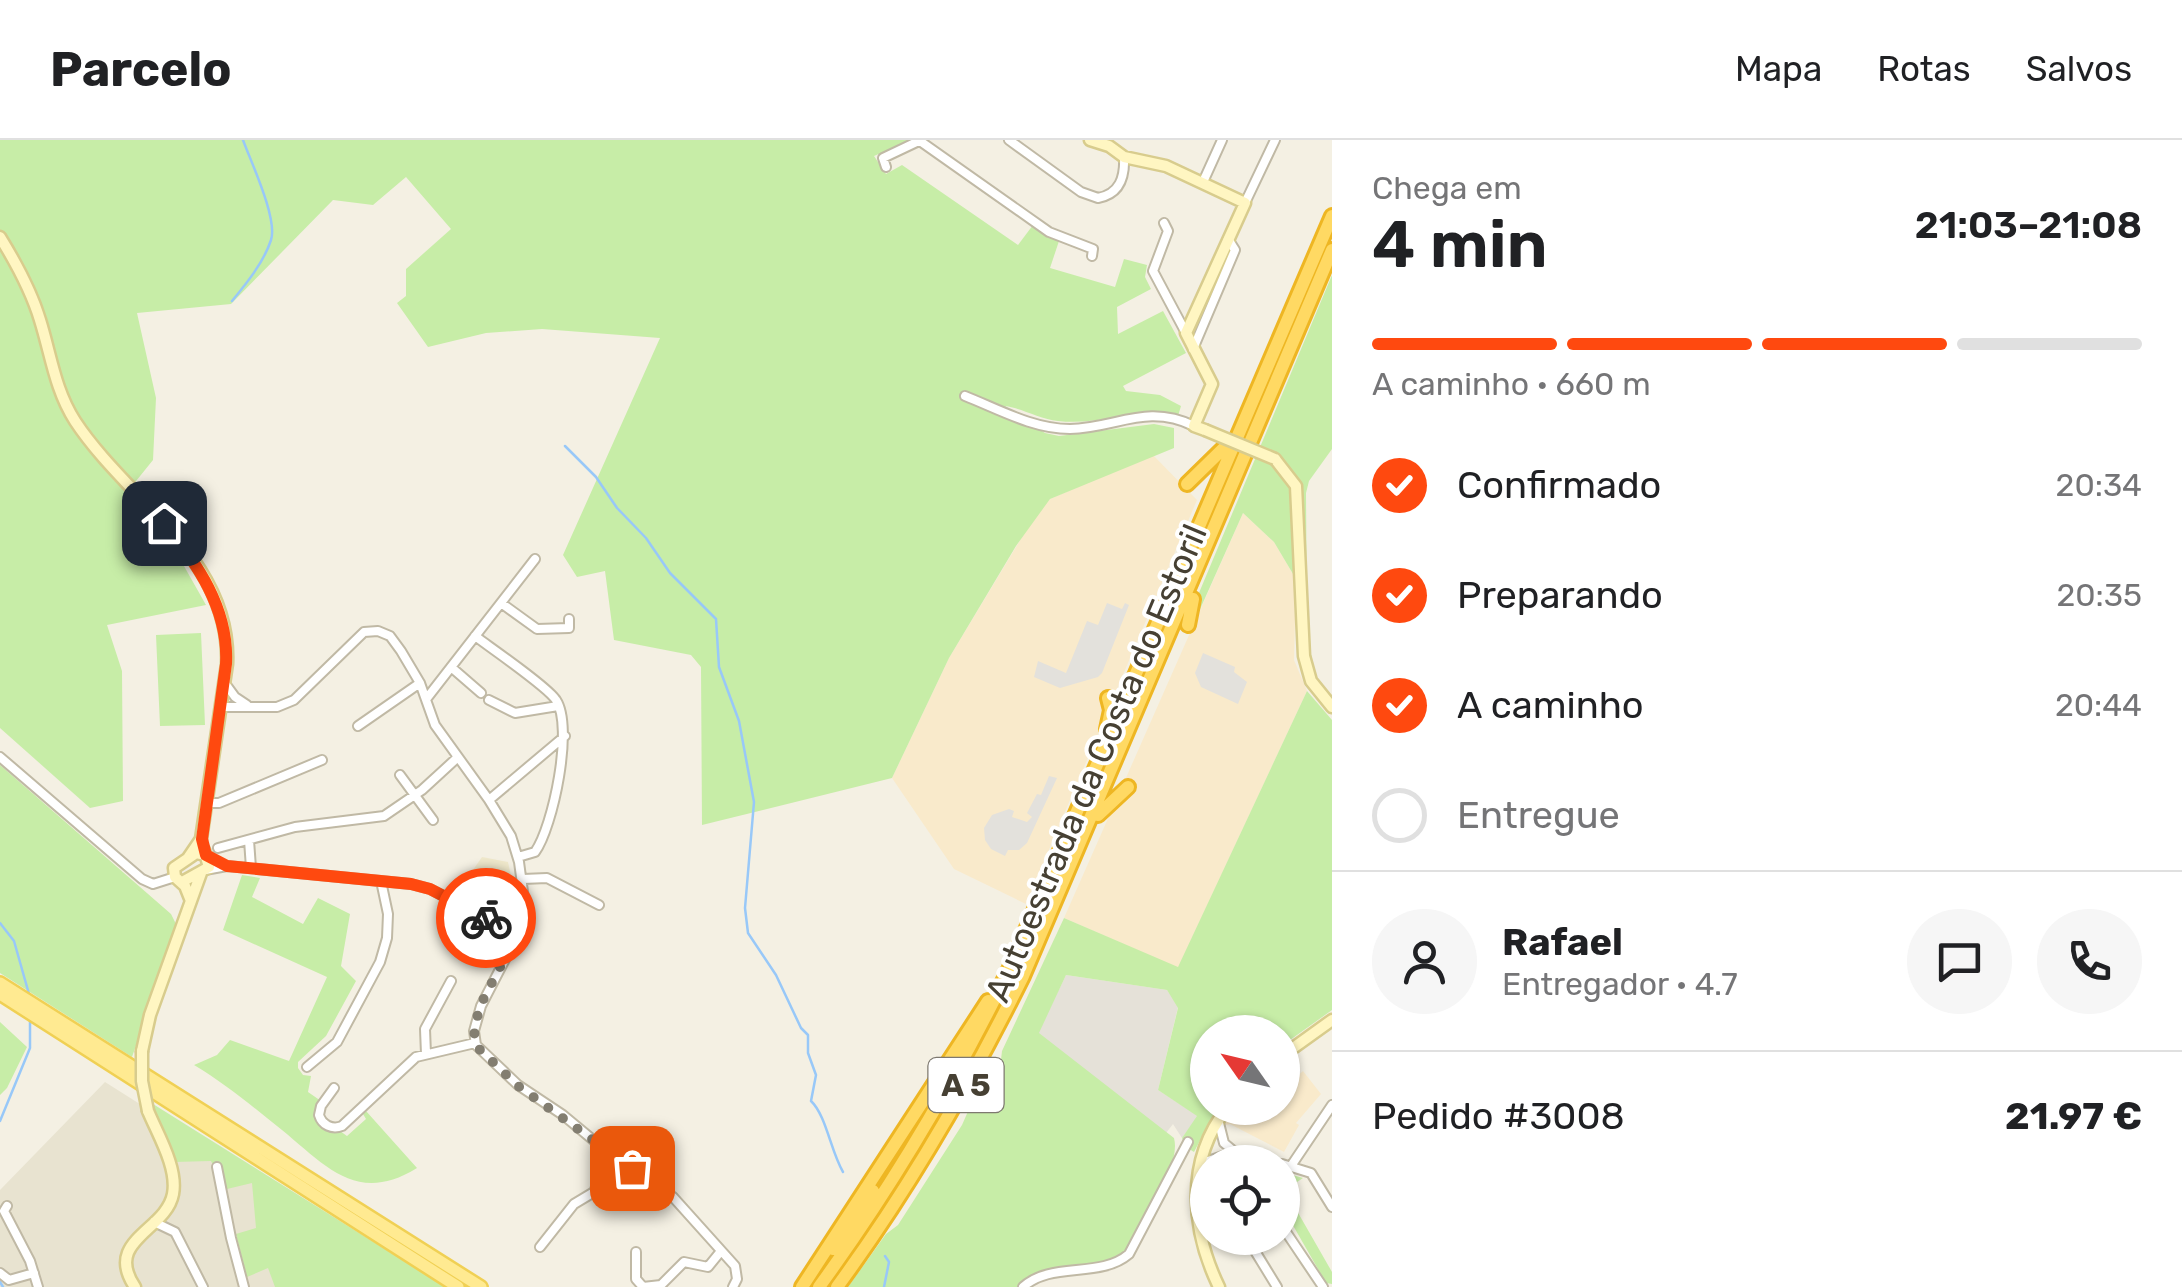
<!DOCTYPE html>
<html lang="pt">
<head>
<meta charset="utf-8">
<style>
	body { margin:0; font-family:Rubik,sans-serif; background:#f6f6f6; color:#202124; height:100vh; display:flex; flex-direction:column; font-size:38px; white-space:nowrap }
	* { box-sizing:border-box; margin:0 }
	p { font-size:32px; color:#757577 }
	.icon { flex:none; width:55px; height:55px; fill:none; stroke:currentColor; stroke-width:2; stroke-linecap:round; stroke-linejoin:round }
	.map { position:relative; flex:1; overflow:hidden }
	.sheet { display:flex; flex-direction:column; background:#fff; width:850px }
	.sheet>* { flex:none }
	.needle { width:65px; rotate:304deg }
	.controls { position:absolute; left:1190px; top:875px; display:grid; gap:20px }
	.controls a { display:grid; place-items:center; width:110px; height:110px; border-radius:50%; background:#fff; box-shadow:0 2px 8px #0004; font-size:50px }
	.pin { position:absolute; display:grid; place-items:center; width:85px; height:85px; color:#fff; margin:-42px; border-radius:20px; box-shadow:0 5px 15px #0006 }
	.courier { position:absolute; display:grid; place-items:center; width:100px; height:100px; margin:-50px; border:8px solid #ff490f; border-radius:50%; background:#fff; color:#222; box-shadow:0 2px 12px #0007 }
	.head em { font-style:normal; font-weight:600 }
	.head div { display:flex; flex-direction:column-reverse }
	.head { display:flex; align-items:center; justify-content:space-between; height:170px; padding:0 40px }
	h1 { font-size:65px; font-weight:600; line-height:75px }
	.bar { display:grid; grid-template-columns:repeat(4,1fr); gap:15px 10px; align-content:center; height:120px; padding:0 40px }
	.bar i { height:12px; border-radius:8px; background:#e0e0e0 }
	.bar .active { background:#ff490f }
	.bar p { grid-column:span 4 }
	.line { display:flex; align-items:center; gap:25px; padding:0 40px; border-top:2px solid #e0e0e0 }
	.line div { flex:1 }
	.round { display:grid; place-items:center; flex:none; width:105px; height:105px; border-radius:52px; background:#f6f6f6 }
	ol { padding:0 40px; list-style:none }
	li { display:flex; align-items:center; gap:30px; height:110px }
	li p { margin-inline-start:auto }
	li .icon { padding:10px; border-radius:50%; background:#ff490f; color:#fff; stroke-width:4 }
	li:last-child { color:#757577 }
	li i { width:55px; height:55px; border:5px solid #e0e0e0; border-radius:50% }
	header { display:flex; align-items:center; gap:60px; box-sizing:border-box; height:140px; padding:0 50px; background:#fff; border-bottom:2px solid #e0e0e0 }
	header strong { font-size:48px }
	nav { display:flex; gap:55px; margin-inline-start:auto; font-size:35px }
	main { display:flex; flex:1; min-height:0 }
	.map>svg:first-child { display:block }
</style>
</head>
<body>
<header>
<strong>Parcelo</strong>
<nav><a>Mapa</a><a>Rotas</a><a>Salvos</a></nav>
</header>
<main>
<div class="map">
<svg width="1332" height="1147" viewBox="0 0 1332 1147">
	<rect width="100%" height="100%" fill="#f4f0e3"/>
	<!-- residential -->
	<path fill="#e8e3d0" d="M105 942 271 1047 303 1147H0V1050Z"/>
	<!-- commercial -->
	<path fill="#f9eacb" d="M1152 314 1197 360 1026 764 954 729 892 638 949 518 1036 374 1050 359Z
		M1243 373 1274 402 1296 439 1294 520 1307 551 1178 828 1064 778Z
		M1303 931 1321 954 1296 983 1299 985 1284 1012 1230 984 1222 986 1236 968H1282L1283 948Z"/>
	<!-- industrial -->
	<path fill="#e5e1d8" d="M1066 835 1167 850 1178 867 1158 950 1198 976 1182 998 1173 984 1166 993 1038 893Z"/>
	<!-- education -->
	<path fill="#efe8cb" d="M482 717 508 722 515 756 507 783 459 758 464 743Z"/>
	<!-- green -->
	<path fill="#c7eda7" d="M0 0H911L874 16 886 34 902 25 1018 105 1033 85 1059 101 1050 128 1115 147 1124 119 1147 125 1145 137 1151 149 1117 167 1118 194 1163 171 1186 213 1123 246 1126 251 1160 255 1181 266 1178 276C1133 267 1101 286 1058 281 1040 279 1021 268 1005 266L1045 293 1059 296 1154 284 1174 288V308L1050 359 1016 406 949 518 892 638 702 685 701 527 691 515 614 500 605 431 577 437 563 415 660 198 542 189 486 193 428 207 397 163 406 156V129L451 89 406 37 373 65 333 60 231 164 137 173 156 258 153 320 128 351 167 396 206 465 107 485 122 531 123 661 90 668 0 588Z
		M1332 135V309L1309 341 1306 353 1307 494 1317 544 1310 530 1302 350 1287 324 1278 315 1293 349 1296 439 1274 402 1243 373 1193 485 1196 460Z
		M201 493 205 585 160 586 156 495Z
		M1307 551 1332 580V870L1283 905 1282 892H1208V968H1217L1194 1012 1186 1007 1182 998 1197 976 1158 950 1178 868 1167 850 1066 835 1039 893 1174 998C1182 1028 1139 1086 1126 1114 1094 1135 1047 1122 1017 1147H848L886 1094 898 1085 962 985 977 951 1000 928 1002 911 1064 778 1178 827Z
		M0 625 171 774 177 786 132 917 0 833Z
		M242 735 260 738 252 757 303 784 318 758 350 774 341 826 356 841 326 896 298 922V928L303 935 311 936 308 952 321 961 316 974 347 996 366 979 363 974 366 971 417 1028C357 1065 326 1026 282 990 253 967 226 944 194 925L217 915 230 900 289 921 327 837 223 790Z
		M0 882 27 907 7 948 0 955Z
		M153 964 428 1136 444 1147H275L268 1128 247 1137 236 1094 256 1088 252 1043 227 1049 221 1025H213L211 1021 174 1022Z
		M1282 1032 1303 1038 1285 1050 1332 1132V1144L1326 1143 1283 1068Z"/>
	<!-- parking -->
	<path fill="#e3e1dc" d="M1107 463 1122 469 1125 463 1129 465 1102 533 1098 537 1060 548 1034 537 1038 521 1066 533 1087 481 1098 485Z
		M1203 513 1235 527 1234 532 1247 542 1238 564 1201 547 1195 533Z
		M1049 636 1057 638 1027 703 1019 710H1008L1005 716 991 709 985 700 984 688 992 675 1009 669 1014 671 1012 677 1027 682 1032 677 1027 673 1037 654 1041 655Z"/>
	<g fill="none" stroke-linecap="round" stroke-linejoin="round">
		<!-- stream -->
		<path stroke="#98c8f8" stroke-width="2.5" d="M232 161C246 144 264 122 271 100 278 79 251 22 243 0
			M565 306 596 337 617 368 646 398 670 433 716 479 719 527 739 581 754 662 745 768 748 793 776 835 801 888 808 895V913L816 935 811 961C826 975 831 1012 843 1032
			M0 783 14 801 29 854
			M0 981 30 908V878
			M0 1142 3 1147
			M884 1147 889 1122 885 1116"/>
		<defs>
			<path id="street" d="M1009 0 1081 52 1098 58C1120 54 1125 37 1124 17
				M920 1 1049 92 1093 109 1092 116
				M886 27 883 18 921 0
				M1203 42 1222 0
				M1245 63 1275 0
				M1164 83 1168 91 1153 131 1186 193
				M1193 209 1235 110 1228 99
				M965 256C998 269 1033 289 1070 289 1116 288 1147 263 1194 286
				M501 463 537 489 569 488V479
				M475 496C491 508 548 547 556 560 574 587 553 687 535 712L518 717
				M451 527 481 553
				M224 542 235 557 247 565
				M427 558 535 419
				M489 560 515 573 558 566
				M220 567H277L294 560 364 492 378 491 390 496 401 511 420 543 435 585 489 660 511 696 519 722 524 759 521 779 514 802 481 866 474 891 476 905 518 945 563 975 610 1014 673 1057 735 1126 737 1139 733 1147
				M358 586 420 543
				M0 617 142 739 153 744 175 737
				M400 635 433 680
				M489 660 565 596
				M207 663H219L322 620
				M249 700 251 728
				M218 708 295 687 384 676 422 650 458 617
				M205 730 227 726 411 744 430 749 517 794
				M523 739 547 738 599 765
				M426 914 425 889 451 841
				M307 927 337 902 380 822 387 798 388 774 381 741
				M334 948 321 966 319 975C322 985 332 990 342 986L416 917 475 903
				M1219 983 1224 1003 1236 1013
				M1282 1024 1311 1033 1332 1067
				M1291 1026 1332 965
				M217 1027 231 1098 244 1147
				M1203 1033 1208 1021 1229 1014 1274 1022
				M7 1066 4 1071 30 1121 38 1147
				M154 1082 175 1092 203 1147
				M1282 1086 1323 1147
				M1247 1098 1277 1147
				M540 1107 574 1064 594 1052 610 1014
				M636 1112V1139L643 1147 661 1145 684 1122 708 1127 721 1111
				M0 1133 9 1140 34 1133
				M1023 1147C1051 1121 1100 1139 1129 1114L1188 1002"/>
			<path id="secondary" d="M1090 0 1109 6 1124 17 1166 26 1245 63 1186 193 1212 244 1194 286 1205 290
				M0 97C16 123 31 150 40 180 51 215 55 250 75 281 126 359 232 419 227 524L201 699 188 718
				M1275 319 1296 346 1304 516 1311 541 1332 567
				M182 742 209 727 204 710
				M191 761 185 746 175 737 174 728 196 713 206 715
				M142 911 150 875 201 733
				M1282 916 1332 880
				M135 1147C103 1100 166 1091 173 1054 178 1028 158 995 148 971
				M1219 1147C1191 1089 1185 1021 1227 968"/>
			<path id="primary" d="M0 843 481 1147
				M0 854 458 1147"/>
			<path id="highway" d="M1187 344 1230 302
				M1188 485 1193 459
				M1107 589 1111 570 1108 558
				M1098 675 1128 647
				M833 1109 873 1051
				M802 1147 988 861
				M819 1147C892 1047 954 942 1009 830L1332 76
				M837 1147C909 1049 969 945 1023 836L1332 110"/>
		</defs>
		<!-- street casing -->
		<use href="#street" stroke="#c0b9a5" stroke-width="12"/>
		<!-- secondary casing -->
		<use href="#secondary" stroke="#d8cc8d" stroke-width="15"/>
		<!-- primary casing -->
		<use href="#primary" stroke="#f0d054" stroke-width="16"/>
		<!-- highway casing -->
		<use href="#highway" stroke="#eeb623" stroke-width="18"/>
		<!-- street -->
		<use href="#street" stroke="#fff" stroke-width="8"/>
		<!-- secondary -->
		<use href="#secondary" stroke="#fff6c2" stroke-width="10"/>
		<!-- primary -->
		<use href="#primary" stroke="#ffea91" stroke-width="11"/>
		<!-- highway -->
		<use href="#highway" stroke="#ffd963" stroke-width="12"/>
		<defs>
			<path id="secondary-bridge" d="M1205 290 1275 319
				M142 911V941L148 971"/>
		</defs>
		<!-- secondary-bridge casing -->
		<use href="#secondary-bridge" stroke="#d8cc8d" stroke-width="15" stroke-linecap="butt"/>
		<!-- secondary-bridge -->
		<use href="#secondary-bridge" stroke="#fff6c2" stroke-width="10"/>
	</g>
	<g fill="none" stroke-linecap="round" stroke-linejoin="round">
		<!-- done -->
		<path stroke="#837e71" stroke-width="10" stroke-dasharray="0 18" d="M486 778 517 794 480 866 474 890 476 906 518 946 632 1028"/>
		<!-- route -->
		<path stroke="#ff490f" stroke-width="12" d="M164 383C197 423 229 469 226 524L202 699 206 715 227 726 411 744 430 749 486 778"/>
	</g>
	<g text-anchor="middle" stroke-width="8" stroke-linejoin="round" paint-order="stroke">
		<!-- shield labels -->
		<rect fill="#fff" stroke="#7e7970" stroke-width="2.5" x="928.5" y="918" width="75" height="54" rx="8"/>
		<g font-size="32" font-weight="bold" fill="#464033">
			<text x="966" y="956">A 5</text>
		</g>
		<!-- street labels -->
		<g font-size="35" fill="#464033" stroke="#fff">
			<text transform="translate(1096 623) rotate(-67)" y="12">Autoestrada da Costa do Estoril</text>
		</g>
	</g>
</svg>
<div class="controls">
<a><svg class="needle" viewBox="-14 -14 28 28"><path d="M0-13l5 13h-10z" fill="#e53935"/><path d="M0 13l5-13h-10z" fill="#757577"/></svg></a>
<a><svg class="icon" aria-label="locate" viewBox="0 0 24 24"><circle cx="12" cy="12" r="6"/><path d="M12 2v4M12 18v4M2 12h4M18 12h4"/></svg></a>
</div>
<div class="pin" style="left:632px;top:1028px;background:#ea580c"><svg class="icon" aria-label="bag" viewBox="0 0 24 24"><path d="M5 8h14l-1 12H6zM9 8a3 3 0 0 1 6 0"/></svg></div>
<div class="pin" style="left:164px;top:383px;background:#1f2937"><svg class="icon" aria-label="home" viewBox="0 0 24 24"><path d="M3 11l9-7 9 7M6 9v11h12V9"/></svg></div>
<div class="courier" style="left:486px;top:778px"><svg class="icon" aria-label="bike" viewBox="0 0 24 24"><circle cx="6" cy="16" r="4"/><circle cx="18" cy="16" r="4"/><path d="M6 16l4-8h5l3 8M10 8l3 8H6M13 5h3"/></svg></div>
</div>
<section class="sheet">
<div class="head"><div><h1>4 min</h1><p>Chega em</p></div><em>21:03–21:08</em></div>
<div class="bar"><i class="active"></i><i class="active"></i><i class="active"></i><i></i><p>A caminho · 660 m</p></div>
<ol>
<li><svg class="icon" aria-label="check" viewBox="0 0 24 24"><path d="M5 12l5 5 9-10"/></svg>Confirmado<p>20:34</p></li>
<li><svg class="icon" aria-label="check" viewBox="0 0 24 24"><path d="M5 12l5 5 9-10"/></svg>Preparando<p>20:35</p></li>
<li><svg class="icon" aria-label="check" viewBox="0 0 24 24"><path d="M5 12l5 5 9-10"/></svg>A caminho<p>20:44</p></li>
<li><i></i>Entregue</li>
</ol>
<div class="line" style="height:180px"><a class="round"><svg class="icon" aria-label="person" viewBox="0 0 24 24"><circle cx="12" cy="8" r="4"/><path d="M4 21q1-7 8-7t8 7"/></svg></a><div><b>Rafael</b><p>Entregador · 4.7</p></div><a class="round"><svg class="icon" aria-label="chat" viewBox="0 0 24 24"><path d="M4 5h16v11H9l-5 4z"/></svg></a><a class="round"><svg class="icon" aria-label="phone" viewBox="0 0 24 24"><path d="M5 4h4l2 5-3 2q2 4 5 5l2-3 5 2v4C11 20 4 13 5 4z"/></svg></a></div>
<div class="line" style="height:130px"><div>Pedido #3008</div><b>21.97 €</b></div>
</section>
</main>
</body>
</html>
